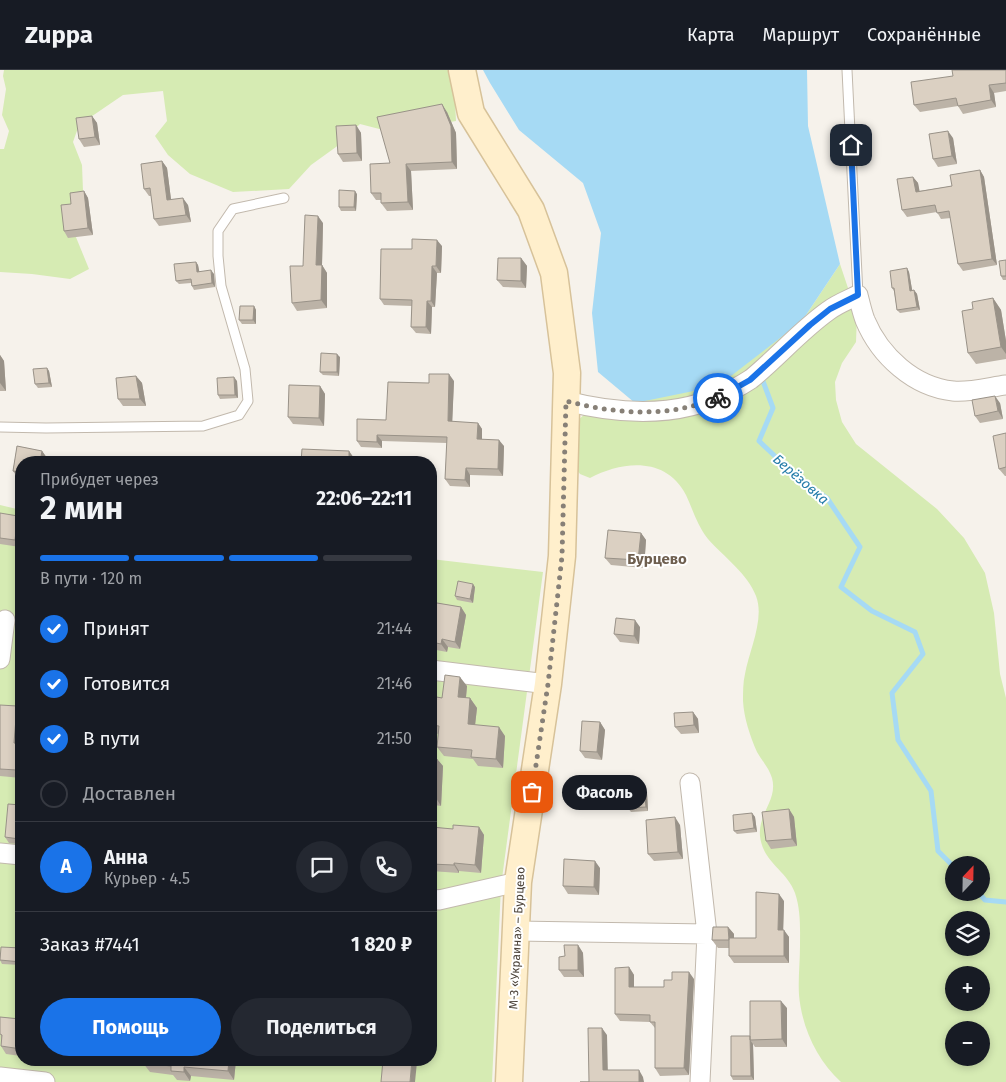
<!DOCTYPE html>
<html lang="ru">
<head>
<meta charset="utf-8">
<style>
	body { margin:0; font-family:"Fira Sans",sans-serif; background:#242831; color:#f1f3f6; height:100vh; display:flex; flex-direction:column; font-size:19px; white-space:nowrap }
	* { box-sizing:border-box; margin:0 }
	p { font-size:16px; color:#9ea1a6 }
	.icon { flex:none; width:28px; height:28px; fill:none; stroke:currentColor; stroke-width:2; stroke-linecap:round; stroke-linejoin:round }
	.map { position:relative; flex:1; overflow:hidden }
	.details { position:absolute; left:15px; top:386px; width:422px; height:610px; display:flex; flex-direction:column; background:#171b24; border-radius:20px; box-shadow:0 2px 8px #0003 }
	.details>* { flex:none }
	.needle { width:32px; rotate:22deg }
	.buttons { position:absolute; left:945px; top:786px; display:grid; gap:10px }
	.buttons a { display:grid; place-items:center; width:45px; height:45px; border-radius:50%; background:#171b24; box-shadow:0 2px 8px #0003; font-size:25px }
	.pin { position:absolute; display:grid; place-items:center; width:42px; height:42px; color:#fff; margin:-21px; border-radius:10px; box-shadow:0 2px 8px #0006 }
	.courier { position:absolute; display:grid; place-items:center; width:50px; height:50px; margin:-25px; border:4px solid #1a73e8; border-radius:50%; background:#fff; color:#222; box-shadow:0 1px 6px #0007 }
	.bubble { position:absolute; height:35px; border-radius:18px; background:#171b24; box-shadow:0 2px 8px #0003; font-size:16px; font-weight:700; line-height:35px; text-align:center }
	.headline em { font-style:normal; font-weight:700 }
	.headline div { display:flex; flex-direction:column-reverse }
	.headline { display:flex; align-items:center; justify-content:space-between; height:85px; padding:0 25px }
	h1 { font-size:32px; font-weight:700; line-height:38px }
	.bar { display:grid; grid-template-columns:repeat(4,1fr); gap:8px 5px; align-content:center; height:60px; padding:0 25px }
	.bar i { height:6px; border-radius:4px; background:#363941 }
	.bar .current { background:#1a73e8 }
	.bar p { grid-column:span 4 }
	.line { display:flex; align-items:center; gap:12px; padding:0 25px; border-top:1px solid #363941 }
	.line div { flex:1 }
	.round { display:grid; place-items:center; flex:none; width:52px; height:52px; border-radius:26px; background:#242831 }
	ol { padding:0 25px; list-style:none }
	li { display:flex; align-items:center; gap:15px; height:55px }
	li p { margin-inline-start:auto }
	li .icon { padding:5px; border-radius:50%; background:#1a73e8; color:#fff; stroke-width:4 }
	li:last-child { color:#9ea1a6 }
	li i { width:28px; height:28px; border:2px solid #363941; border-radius:50% }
	.button { display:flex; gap:10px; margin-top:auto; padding:10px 25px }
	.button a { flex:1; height:58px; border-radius:30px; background:#1a73e8; color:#fff; font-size:20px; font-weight:700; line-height:58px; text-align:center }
	.button a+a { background:#242831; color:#f1f3f6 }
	header { display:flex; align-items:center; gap:30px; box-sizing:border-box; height:70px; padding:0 25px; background:#171b24; border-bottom:1px solid #363941 }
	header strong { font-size:24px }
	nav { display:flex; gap:28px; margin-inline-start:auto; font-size:18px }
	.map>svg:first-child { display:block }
</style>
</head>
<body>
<header>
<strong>Zuppa</strong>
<nav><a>Карта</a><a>Маршрут</a><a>Сохранённые</a></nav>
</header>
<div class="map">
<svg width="1006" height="1012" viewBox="0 0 1006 1012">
	<rect width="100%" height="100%" fill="#f6f2eb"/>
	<!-- green -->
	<path fill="#d6ebb3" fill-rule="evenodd" d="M4 0H450L454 12 456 51 391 62 360 54 336 77 311 95 289 119 233 122 190 104 168 85 155 66 167 51 163 21 123 25 79 55 73 72 82 95 83 121 76 134 71 155 89 199 70 209 32 204 0 202V79H4L9 61 2 45 6 19 3 6Z
		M840 194 857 245 856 272 842 293 835 312 836 330 842 352 856 374 937 439 964 468 985 503 994 543 1000 604 1006 628V1012H841C817 990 802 958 799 925 798 909 800 892 800 876 800 858 801 841 795 823 787 800 763 793 760 766 758 743 778 730 772 708 769 698 762 691 757 682 750 666 744 648 743 631 743 622 743 612 745 604 749 581 765 549 756 526 748 504 723 486 708 469 697 455 693 440 686 425 666 386 622 391 590 408L580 404 572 393 577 351 586 343 635 333 802 251ZM954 795H981V822H954ZM954 850H981V878H954ZM954 905H981V932H954ZM954 960H981V988H954Z
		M0 435 21 440V990H431V489L543 502 501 816 492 1012H0Z"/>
	<!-- water -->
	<path fill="#a6daf4" d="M483 0H807L808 56 840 194 802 251 718 316 635 333 598 302 592 243 601 163 583 113 519 60 490 13Z"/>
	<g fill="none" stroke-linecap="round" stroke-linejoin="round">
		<!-- stream -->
		<path stroke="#a6daf4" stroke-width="5" d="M761 306 773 338 759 371 799 409 827 428 860 477 841 517 872 541 915 562 923 584 892 623 898 670 931 721 938 781 954 797
			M978 822 985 830 1006 832"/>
		<defs>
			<path id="lane" d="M847 0 858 225
				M0 357 46 358 203 356 239 345 248 331 245 299 221 216 218 186V161L233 139 284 128"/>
			<path id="street" d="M566 331C621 345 680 349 732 320 738 317 745 313 751 309 778 287 800 261 828 241 837 234 848 230 858 225 860 233 862 242 865 250 880 286 914 317 953 321 967 323 991 317 1006 315
				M0 589 5 550
				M431 600 548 614
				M690 713 707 864 700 1012
				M0 783 21 785
				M431 829 439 830 518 812
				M516 861 707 864
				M0 1007 45 1012"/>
			<path id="secondary" d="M462 0 471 43 531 140 554 203 567 303 562 486 548 614 518 812 509 1012"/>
		</defs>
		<!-- lane casing -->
		<use href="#lane" stroke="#c2b9ad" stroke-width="11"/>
		<!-- street casing -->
		<use href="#street" stroke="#c2b9ad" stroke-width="21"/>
		<!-- secondary casing -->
		<use href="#secondary" stroke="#d7c299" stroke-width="29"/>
		<!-- lane -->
		<use href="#lane" stroke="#fff" stroke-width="9"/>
		<!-- street -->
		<use href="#street" stroke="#fff" stroke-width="19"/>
		<!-- secondary -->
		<use href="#secondary" stroke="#ffefcc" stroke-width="26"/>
	</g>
	<!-- wall -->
	<path fill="#bcb3a7" d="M1006 0V21L994 23 996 37 963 44 958 36 920 42 914 35Z
		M447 42 456 63 457 99 411 101 413 140 387 141 381 133V130H376L371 123 390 93Z
		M92 46 97 53 100 75 84 77 79 69Z
		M356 55 361 63 362 91 343 92 338 84Z
		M953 68 957 94 938 97 933 89Z
		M162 91 167 98 171 130 188 135 191 152 159 156 154 149 151 126H149L144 119Z
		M980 100 984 107 997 195 963 201 958 194 951 148 941 149 937 142 907 147 902 140 913 107 918 113 919 121 952 116Z
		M84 121 88 128 93 165 68 168 64 161 71 134Z
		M357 124 356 141H341L339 137Z
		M323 153 322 195 327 203V238L297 241 292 233 303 196Z
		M442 176 441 203H437L435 237H432L431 264 416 263 411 257 412 236 384 235 380 229 412 179Z
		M521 188 527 196 526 218 503 217 497 210Z
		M1006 190V210H1003L1001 206Z
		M196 192 198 195 199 201 214 204 215 217 194 220 192 216 191 213 179 214 176 211Z
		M907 198 909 202 912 220H914L917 224 920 240 900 243 897 240 894 221 892 218Z
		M993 228 1001 240 1006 271V289L976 294 968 283 973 239Z
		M254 236 256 240V254H242L239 250Z
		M0 285 4 291 6 321H0Z
		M340 287 339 306 323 305 320 302Z
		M47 298 49 301 52 317 38 318 35 314Z
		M136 306 142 313 146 336H123L118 329Z
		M237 311 238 328 220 329 218 325Z
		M454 311 452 352 478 353 482 359V369L504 376 503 406 470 405V417L450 416 445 409 447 373 382 371V378L361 377 357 371 386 350 429 313Z
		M320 316 325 324 324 356 293 354 288 347Z
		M1000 333 1003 349 980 353 975 346Z
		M1006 363V406H1005L999 399Z
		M17 376 42 381 47 388V392H21V409L18 408 13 401Z
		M0 443 20 477 0 474Z
		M641 463 646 470 644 498 611 495 605 488Z
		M475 517 473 533 457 530 455 526Z
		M431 532 461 537 466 545 460 579 448 577 447 582 431 579Z
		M640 557 639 574 620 572 614 564Z
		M467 616 466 628H470L477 638 475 655 505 666 503 698 478 696 473 689 444 686 437 677 439 664 431 663V626L442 628Z
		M0 635 20 674H21V708L0 706Z
		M693 642 698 649 699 663 681 664 675 657Z
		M600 652 605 660 602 690 585 688 580 681Z
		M431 688 437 689 443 696 441 736 434 735 432 757 453 759 479 757 484 765 481 803 459 801V803L431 801Z
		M644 719 647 723 648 741 631 742 628 738Z
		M21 735V774L9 773 5 767Z
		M789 739 794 747 797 776 771 779 766 771Z
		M752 743 755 747 757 762 737 764 734 761Z
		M680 755 683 789 654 791 648 784Z
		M600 798 599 825 568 824 563 816Z
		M784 831 783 860 789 867V893H734L729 886V878H718L712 870 728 857 734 864V868H756Z
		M578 875 583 883 584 907H564L559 900 565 886Z
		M21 878V895L2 894 0 890V884Z
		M629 897 634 905V917H664L694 909 689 1005 660 1006 655 998V958L650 952 620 951 615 944Z
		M787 938V977H755L753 974 754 1010H733L731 1006 750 966Z
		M0 947 20 949 21 951V986L6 984 1 976Z
		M236 990 234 1010 191 1006 190 1011 177 1010 173 1005 150 1002 143 993Z"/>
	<!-- shaded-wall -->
	<path fill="#999288" d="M989 15 994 23 996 37 991 30Z
		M442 34 447 42 456 63 457 99 452 92Z
		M92 46 97 53 100 75 95 67Z
		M356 55 361 63 362 91 357 83Z
		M948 61 953 68 957 94 952 86Z
		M162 91 167 98 172 137 167 130Z
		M406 94 411 101 413 140 408 132Z
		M980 100 984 107 997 195 992 189Z
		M913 107 918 113 921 128 916 122Z
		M84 121 88 128 93 165 88 158Z
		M355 121 357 124 356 141 354 137Z
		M183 128 188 135 191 152 186 145Z
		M318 146 323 153 322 195 327 203V238L321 230 316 195Z
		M437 170 442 176 441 203 436 196Z
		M521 188 527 196 526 218 521 211Z
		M196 192 198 195 200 205 197 202Z
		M432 196 437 203 435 237 431 231Z
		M907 198 909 202 913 225 910 221Z
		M211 200 214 204 215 217 212 213Z
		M914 220 917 224 920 240 917 237Z
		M993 228 1001 240 1006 271V284L1001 277Z
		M427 231 432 237 431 264 426 257Z
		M254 236 256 240V254L253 250Z
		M337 284 340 287 339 306 337 302Z
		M0 285 4 291 6 321 0 313Z
		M47 298 49 301 52 317 49 313Z
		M449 304 454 311 452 358 448 351Z
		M136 306 142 313 146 336 140 329Z
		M234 307 237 311 238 328 235 325Z
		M320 316 325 324 324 356 319 348Z
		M995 326 1000 333 1003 349 998 341Z
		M478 353 482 359V376L477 369Z
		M377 365 382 371V378L377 372Z
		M499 370 504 376 503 406 498 399Z
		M42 381 47 388V392H40Z
		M349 381 354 388V392H349Z
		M466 398 470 405V417L465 410Z
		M18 446 21 450V469L20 477 15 470Z
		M641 463 646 470 644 498 638 490Z
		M473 514 475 517 473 533 470 529Z
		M461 537 466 545 460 579 455 572Z
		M635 550 640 557 639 574 634 566Z
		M442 569 448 577 447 582 441 574Z
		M460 607 467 616 465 637 458 627Z
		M470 628 477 638 474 664 468 654Z
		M17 636 21 642V657L19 680 14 673Z
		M693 642 698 649 699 663 694 655Z
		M600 652 605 660 602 690 597 682Z
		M499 657 505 666 503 698 496 689Z
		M437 689 443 696 441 736 436 728Z
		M17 695 21 701V707L17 700Z
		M644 719 647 723 648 741 646 737Z
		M431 732 434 735 431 764Z
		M789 739 794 747 797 776 792 769Z
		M752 743 755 747 757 762 754 758Z
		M675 747 680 755 683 789 678 782Z
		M479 757 484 765 481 803 475 795Z
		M595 791 600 798 599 825 594 817Z
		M454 793 459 801V803L454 795Z
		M779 824 784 831 783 867 778 860Z
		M728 857 734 864V878L729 870Z
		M784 860 789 867V893L784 886Z
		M578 875 583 883 584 907 578 900Z
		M629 897 634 905V924L629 917Z
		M689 902 694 909 689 1005 684 998Z
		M781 931 787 938V977L782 969Z
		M20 949 21 951V964L19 961Z
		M602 958 607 965 608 1007 603 1000Z
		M750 970 753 974 754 1010 751 1006Z
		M229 990H236L234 1010 228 1001Z
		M412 990H415L417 992 415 1012H410Z
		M184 997 191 1006 190 1011 184 1002Z
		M639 1000 643 1007 644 1012H639Z"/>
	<!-- building -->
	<path fill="#dbd0c2" stroke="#999288" d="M952 0H1006V13L989 15 991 30 958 36 956 28 914 35 911 12 953 6Z
		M442 34 451 56 452 92 406 94 408 132 381 133V123H371L370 94 390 93 377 47Z
		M92 46 95 67 79 69 76 48Z
		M356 55 357 83 338 84 336 56Z
		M948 61 952 86 933 89 929 64Z
		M162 91 167 130 183 128 186 145 154 149 150 118 144 119 141 94Z
		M980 100 992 189 958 194 949 141 937 143 935 135 902 140 897 109 913 107 916 122 952 116 950 105Z
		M339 120 355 121 354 137H339Z
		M84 121 88 158 64 161 61 135 71 134 70 123Z
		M305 145 318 146 316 195H322L321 230 292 233 290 196H303Z
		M412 169 437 170 436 196H432L431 231H427L426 257H411L412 230 380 229 381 179H412Z
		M498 188H521V211L497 210Z
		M1006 190V206H1001L999 191Z
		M196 192 197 202 211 200 212 213 192 216 191 209 176 211 174 194Z
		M907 198 910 221 914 220 917 237 897 240 894 218H892L890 201Z
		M993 228 1001 277 968 283 962 241 973 239 972 232Z
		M240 236H254L253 250H239Z
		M321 283 337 284V302H320Z
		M47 298 49 313 35 314 33 299Z
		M429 304H449L448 351 478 353 477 369 499 370 498 399 466 398 465 410 445 409 447 367 377 365V372L357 371V349L386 350 388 312 429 313Z
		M136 306 140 329H118L116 308Z
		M234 307 235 325H218L217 308Z
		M289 315 320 316 319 348 288 347Z
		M995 326 998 341 975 346 972 330Z
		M1006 363V397L999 399 993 366Z
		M17 376 42 381 40 392H21V402L13 401Z
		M302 379 349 381V392H262V390L301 392Z
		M0 443 18 446 15 470 0 468Z
		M608 460 641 463 638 490 605 488Z
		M458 511 473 514 470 529 455 526Z
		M431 532 461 537 455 572 442 569 441 574 431 572Z
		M616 548 635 550 634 566 614 564Z
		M20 574H21V600L18 599Z
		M445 605 460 607 458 627 470 628 468 654 499 657 496 689 471 687 472 680 437 677 439 656 431 655V626L442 628Z
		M0 635 17 636 14 673 21 674V695H17V700L0 699Z
		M693 642 694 655 675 657 674 643Z
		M582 651 600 652 597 682 580 681Z
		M431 688 437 689 436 728H431Z
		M644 719 646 737 628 738 627 720Z
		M8 734 21 735V770L19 769 5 767Z
		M789 739 792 769 766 771 762 742Z
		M752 743 754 758 734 761 733 745Z
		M675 747 678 782 648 784 646 750Z
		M453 755 479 757 475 795 454 793V795L431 794V757L453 759Z
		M564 789 595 791 594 817 563 816Z
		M756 822 779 824 778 860H784V886H729V868H756Z
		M713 857H728L729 870H712Z
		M564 875H578V900H559V887L565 886Z
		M1 877 21 878V892L0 890Z
		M629 897V917H664V910H672V902H689L684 998H655V952H650V945L615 944V898Z
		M750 931H781L782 969 750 970Z
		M0 947 20 949 19 961H21V979L1 976 2 965 0 964Z
		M588 958H602L603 1000H639V1012H580H589Z
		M731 966H750L751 1006H731Z
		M144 990H229L228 1001 184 997V1002L171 1001V996L143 993Z
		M383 990H412L410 1012H381Z"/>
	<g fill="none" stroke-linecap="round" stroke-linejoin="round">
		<!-- done -->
		<path stroke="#878077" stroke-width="5" stroke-dasharray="0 9" d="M532 722 548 614 562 486 566 331C609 342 653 347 696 335 703 333 711 332 718 328"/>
		<!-- route -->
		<path stroke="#1a73e8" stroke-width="6" d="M718 328 750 310 810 255 830 239 858 225 851 75"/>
	</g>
	<g text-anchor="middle" stroke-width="4" stroke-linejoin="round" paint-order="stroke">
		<!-- street labels -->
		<g font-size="12" fill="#4b4238" stroke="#fff">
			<text transform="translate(517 868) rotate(-87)" y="4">М-3 «Украина» – Бурцево</text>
		</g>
		<!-- water labels -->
		<g font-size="14" font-style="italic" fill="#287eab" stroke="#fff">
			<text transform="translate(801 409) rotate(41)" y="5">Берёзовка</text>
		</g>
		<!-- quarter labels -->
		<g font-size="15" font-weight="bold" fill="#6e5f4f" stroke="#fff">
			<text x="657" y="494">Бурцево</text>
		</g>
	</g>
</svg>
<div class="buttons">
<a><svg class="needle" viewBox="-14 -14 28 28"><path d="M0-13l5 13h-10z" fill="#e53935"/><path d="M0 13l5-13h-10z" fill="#9ea1a6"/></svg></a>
<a><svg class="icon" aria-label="layers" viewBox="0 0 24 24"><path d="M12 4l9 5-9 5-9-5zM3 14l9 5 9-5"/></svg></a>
<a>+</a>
<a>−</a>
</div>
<div class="pin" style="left:532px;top:722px;background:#ea580c"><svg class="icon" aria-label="bag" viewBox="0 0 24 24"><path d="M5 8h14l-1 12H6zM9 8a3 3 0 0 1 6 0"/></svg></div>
<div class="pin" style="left:851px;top:75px;background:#1f2937"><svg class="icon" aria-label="home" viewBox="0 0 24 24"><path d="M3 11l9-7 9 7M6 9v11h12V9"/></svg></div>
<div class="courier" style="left:718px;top:328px"><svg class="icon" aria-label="bike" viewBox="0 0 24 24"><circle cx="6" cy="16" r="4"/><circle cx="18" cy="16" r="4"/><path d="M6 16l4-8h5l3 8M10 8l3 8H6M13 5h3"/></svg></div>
<div class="bubble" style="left:562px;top:705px;width:85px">Фасоль</div>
<section class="details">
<div class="headline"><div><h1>2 мин</h1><p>Прибудет через</p></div><em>22:06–22:11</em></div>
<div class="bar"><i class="current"></i><i class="current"></i><i class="current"></i><i></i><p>В пути · 120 m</p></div>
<ol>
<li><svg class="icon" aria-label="check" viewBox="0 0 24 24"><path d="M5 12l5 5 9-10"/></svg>Принят<p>21:44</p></li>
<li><svg class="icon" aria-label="check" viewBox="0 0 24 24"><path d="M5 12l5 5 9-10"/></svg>Готовится<p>21:46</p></li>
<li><svg class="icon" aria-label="check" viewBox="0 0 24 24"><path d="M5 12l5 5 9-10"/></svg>В пути<p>21:50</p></li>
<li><i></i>Доставлен</li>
</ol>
<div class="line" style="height:90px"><b class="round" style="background:#1a73e8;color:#fff">А</b><div><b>Анна</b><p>Курьер · 4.5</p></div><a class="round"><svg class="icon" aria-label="chat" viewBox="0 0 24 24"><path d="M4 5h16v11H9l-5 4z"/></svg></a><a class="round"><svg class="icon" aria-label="phone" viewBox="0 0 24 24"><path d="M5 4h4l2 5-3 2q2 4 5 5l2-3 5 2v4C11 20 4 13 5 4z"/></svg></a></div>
<div class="line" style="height:65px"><div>Заказ #7441</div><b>1 820 ₽</b></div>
<div class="button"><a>Помощь</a><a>Поделиться</a></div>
</section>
</div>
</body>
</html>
